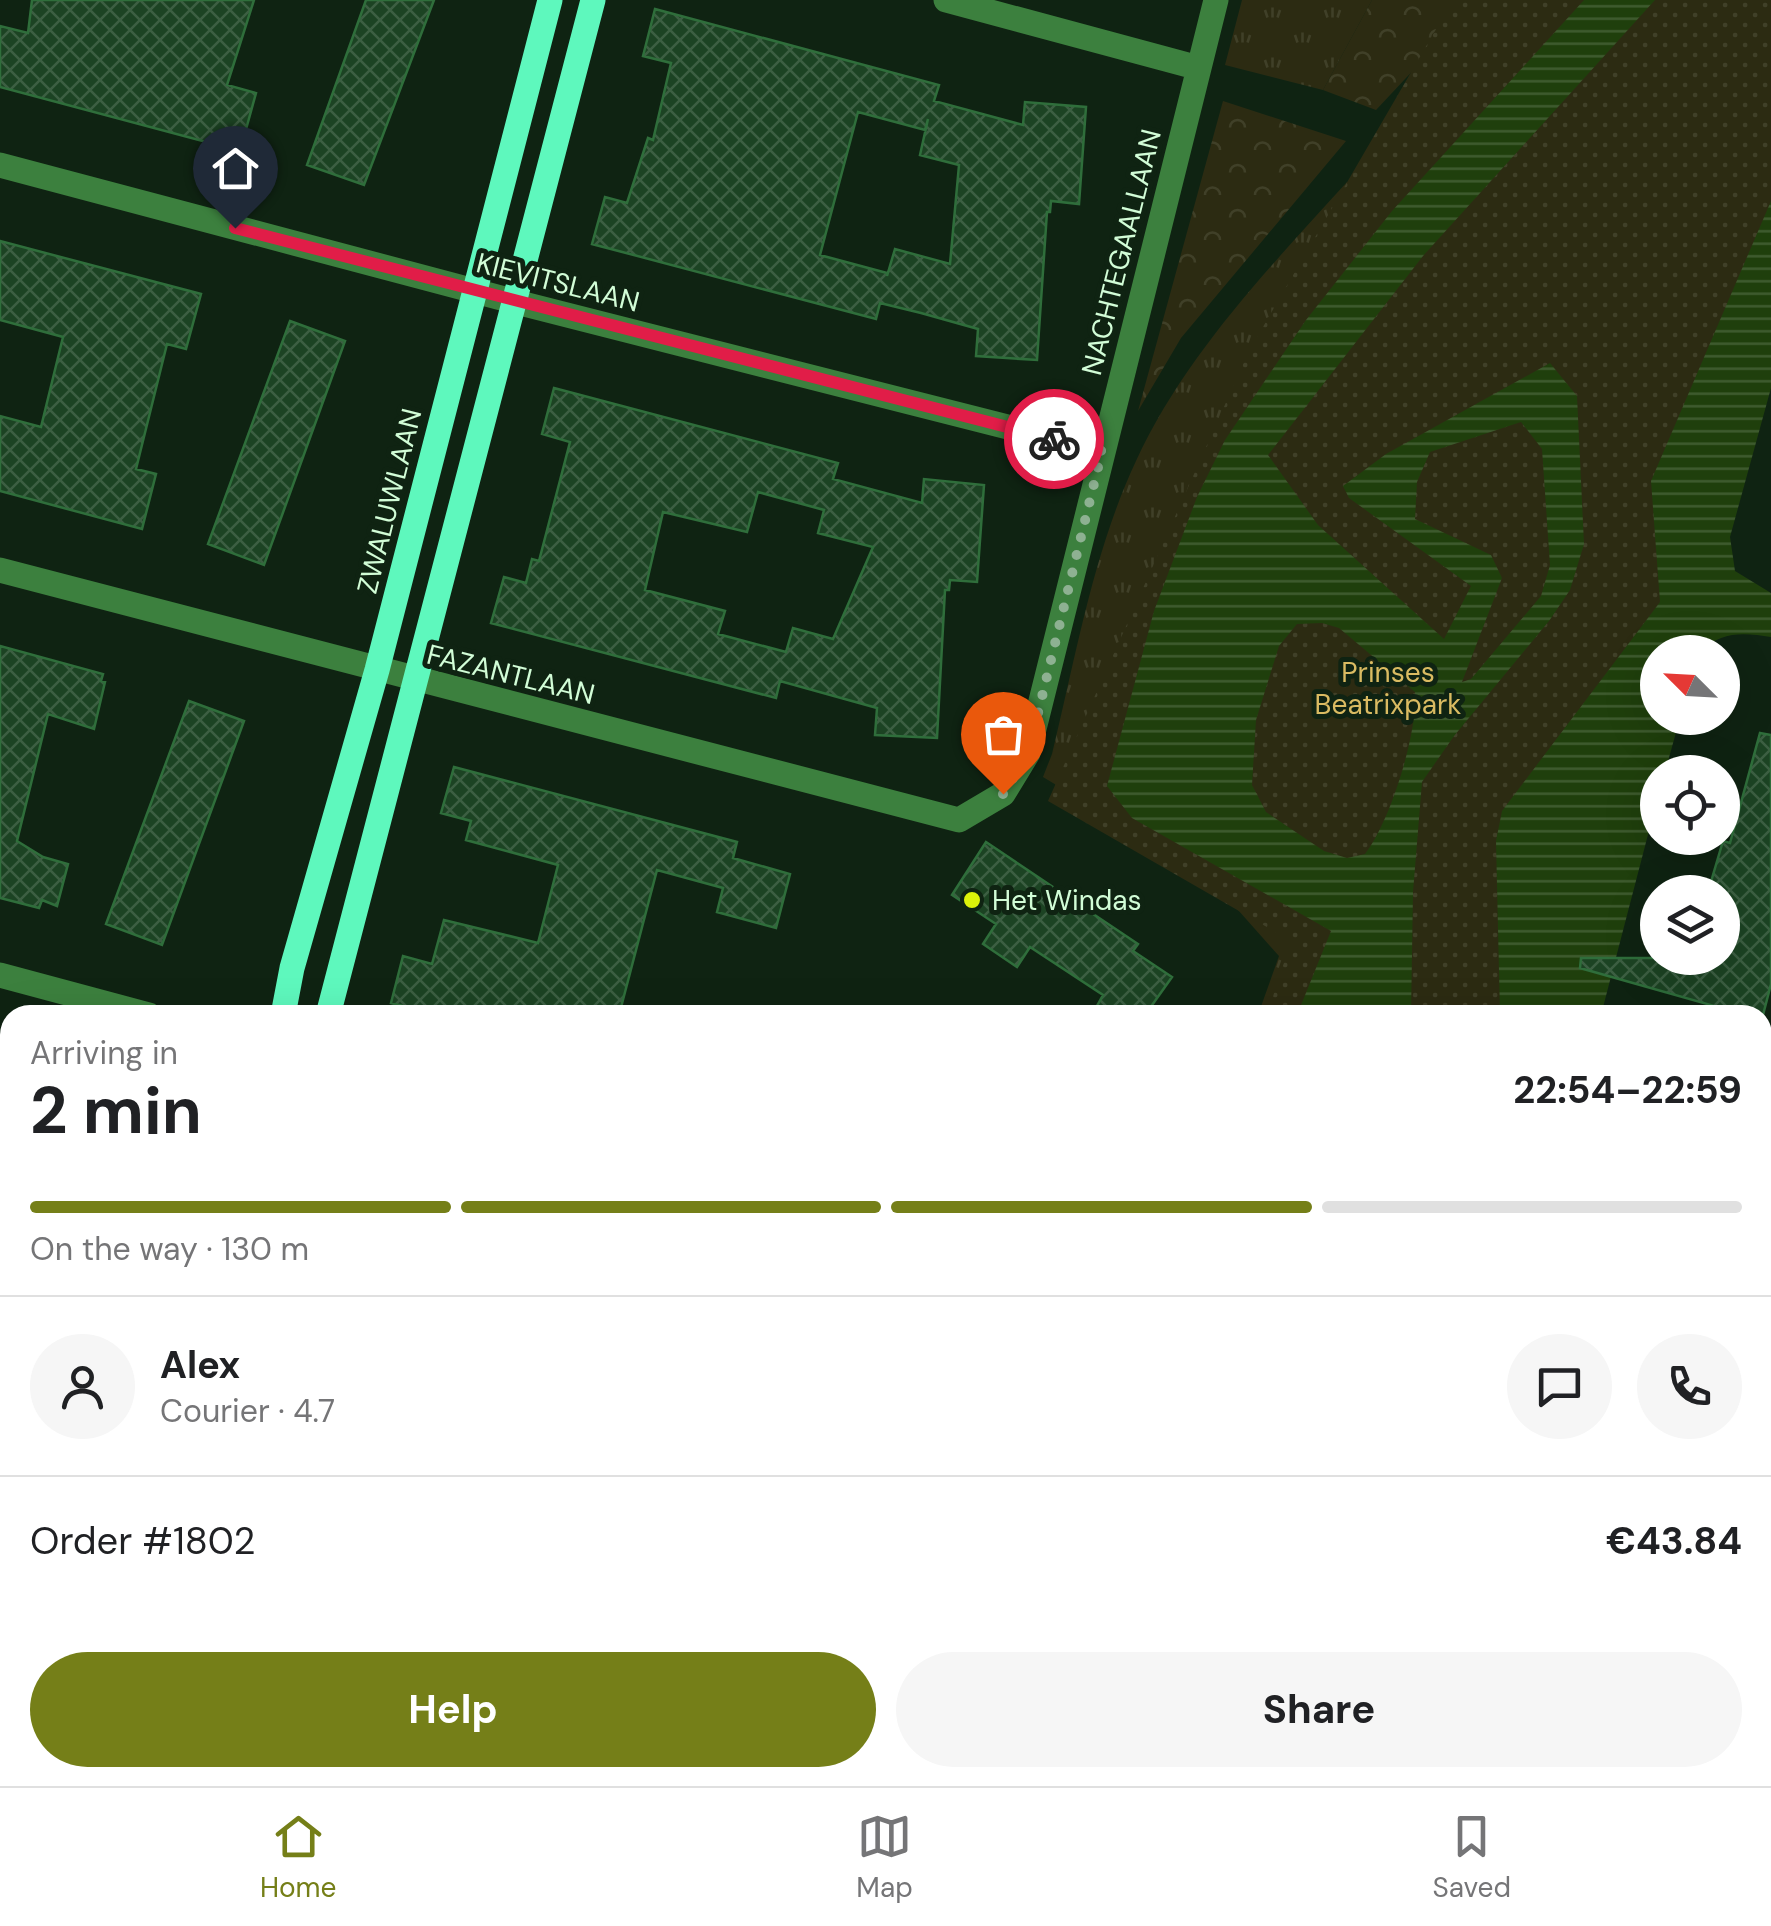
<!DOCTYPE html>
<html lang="en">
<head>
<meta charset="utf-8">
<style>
	body { margin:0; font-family:"DM Sans",sans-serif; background:#f6f6f6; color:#202124; height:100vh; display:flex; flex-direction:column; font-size:38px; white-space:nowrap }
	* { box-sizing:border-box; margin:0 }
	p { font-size:32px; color:#757577 }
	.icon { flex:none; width:55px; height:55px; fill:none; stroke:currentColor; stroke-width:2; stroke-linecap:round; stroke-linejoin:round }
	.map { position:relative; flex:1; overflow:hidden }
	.drawer { position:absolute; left:0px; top:1005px; width:1772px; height:782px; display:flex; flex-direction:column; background:#fff; border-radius:30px 30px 0 0; box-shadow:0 10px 40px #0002 }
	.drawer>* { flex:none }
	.needle { width:65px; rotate:294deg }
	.buttons { position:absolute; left:1640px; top:635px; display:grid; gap:20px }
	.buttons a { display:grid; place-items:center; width:100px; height:100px; border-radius:50%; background:#fff; box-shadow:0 10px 40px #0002; font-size:50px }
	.pin { position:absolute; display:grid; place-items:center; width:85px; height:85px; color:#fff; margin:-102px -42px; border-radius:50% 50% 50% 0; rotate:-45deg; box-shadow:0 0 10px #0007 }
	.pin .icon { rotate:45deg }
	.courier { position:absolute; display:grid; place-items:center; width:100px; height:100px; margin:-50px; border:8px solid #e11d48; border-radius:50%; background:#fff; color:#222; box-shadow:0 2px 12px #0007 }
	.summary em { font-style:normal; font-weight:700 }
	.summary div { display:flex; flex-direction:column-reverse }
	.summary { display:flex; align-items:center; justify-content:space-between; height:170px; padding:0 30px }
	h1 { font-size:65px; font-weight:700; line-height:75px }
	.bar { display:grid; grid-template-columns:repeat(4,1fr); gap:15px 10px; align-content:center; height:120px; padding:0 30px }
	.bar i { height:12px; border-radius:8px; background:#e0e0e0 }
	.bar .selected { background:#757f18 }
	.bar p { grid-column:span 4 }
	.line { display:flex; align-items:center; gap:25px; padding:0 30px; border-top:2px solid #e0e0e0 }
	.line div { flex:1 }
	.round { display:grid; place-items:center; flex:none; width:105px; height:105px; border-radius:52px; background:#f6f6f6 }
	.action { display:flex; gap:20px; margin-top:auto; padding:20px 30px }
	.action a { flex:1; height:115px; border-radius:60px; background:#757f18; color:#fff; font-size:40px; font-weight:700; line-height:115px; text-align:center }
	.action a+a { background:#f6f6f6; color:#202124 }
	.tab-bar { display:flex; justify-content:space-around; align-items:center; height:140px; border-top:2px solid #e0e0e0; background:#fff; font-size:28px; color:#757577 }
	.tab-bar a { display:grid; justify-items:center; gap:5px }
	.tab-bar .selected { color:#757f18 }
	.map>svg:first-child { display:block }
</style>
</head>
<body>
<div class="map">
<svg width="1771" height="1786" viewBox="0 0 1771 1786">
	<defs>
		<pattern id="grass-tufts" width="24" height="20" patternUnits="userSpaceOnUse" patternTransform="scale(2.5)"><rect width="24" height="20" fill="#2c2b12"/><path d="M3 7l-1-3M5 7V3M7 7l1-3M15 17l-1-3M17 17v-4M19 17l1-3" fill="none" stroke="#404028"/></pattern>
		<pattern id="forest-crowns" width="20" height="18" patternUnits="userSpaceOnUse" patternTransform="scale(2.5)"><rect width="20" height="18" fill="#2c2b12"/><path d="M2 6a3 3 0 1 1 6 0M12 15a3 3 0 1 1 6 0" fill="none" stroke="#404028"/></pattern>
		<pattern id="park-dots" width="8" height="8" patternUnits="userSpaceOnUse" patternTransform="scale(2.5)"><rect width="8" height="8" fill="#2c2b12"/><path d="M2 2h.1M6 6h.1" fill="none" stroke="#404028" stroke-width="1.8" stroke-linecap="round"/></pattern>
		<pattern id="water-rules" width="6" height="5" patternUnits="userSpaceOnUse" patternTransform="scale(2.5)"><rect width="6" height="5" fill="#1f3f0c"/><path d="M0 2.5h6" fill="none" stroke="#3f5c2f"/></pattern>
		<pattern id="building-cross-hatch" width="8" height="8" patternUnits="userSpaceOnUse" patternTransform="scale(2.5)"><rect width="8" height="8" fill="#1c4323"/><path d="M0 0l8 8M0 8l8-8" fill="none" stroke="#3c5f42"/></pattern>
	</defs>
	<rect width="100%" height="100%" fill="#0f2312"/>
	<!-- grass -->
	<path fill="url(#grass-tufts)" d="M1242 0H1372L1323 90 1225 65Z
		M1347 182 1383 223 1331 931 1297 1015H1258L1279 956 1223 893 1133 831 1043 777 1052 754C1076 656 1093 553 1136 461 1185 355 1269 268 1347 182Z"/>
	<!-- forest -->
	<path fill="url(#forest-crowns)" d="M1372 0H1479L1376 110 1323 90Z
		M1223 101 1346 141 1181 338 1138 411Z"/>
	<!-- park -->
	<path fill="url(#park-dots)" d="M1453 0H1771V278L1658 652 1591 1015H1267L1291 941 1048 801 1249 351Z"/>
	<!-- water -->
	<path fill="url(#water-rules)" fill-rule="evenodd" d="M1584 0H1655L1423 256 1268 455 1318 525 1444 639 1471 586 1349 498 1343 486 1386 454 1550 363 1577 396 1584 544 1570 590 1549 621 1454 736 1422 782 1413 892 1411 1015H1297L1331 931 1132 818 1107 786 1154 611 1197 497 1225 440 1306 320 1392 211ZM1521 422 1542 449 1550 565 1541 596 1471 679 1462 682 1502 578 1491 555 1415 519 1417 482 1430 452ZM1322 623 1339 628 1415 692C1418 733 1390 822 1365 854L1347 858 1324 851 1266 812 1252 785 1256 720 1279 646 1297 624Z
		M1771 201V388L1730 537 1735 571 1771 593V637C1746 633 1720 630 1702 652H1658V718H1680L1665 772H1658L1657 800 1601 1015H1500L1496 841 1502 811 1660 602 1651 481Z
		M0 1052 10 1054V1126L0 1123Z
		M1763 1452 1771 1454V1615H1763Z"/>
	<!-- building -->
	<path fill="url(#building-cross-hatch)" stroke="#2f6e3b" stroke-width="2.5" fill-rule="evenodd" d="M32 0H254L227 85 256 93 240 151 0 87V26L28 33Z
		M366 0H434L364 185 307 165Z
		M655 9 939 85 934 101 1023 125 1025 102 1086 107 1079 204 1051 201 1050 212H1047L1037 360 976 356 978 329 921 313 880 303 876 319 592 244 605 197 627 203 648 138 653 140 671 63 643 56ZM858 112 925 130 928 119 920 155 959 165 950 264 895 249 887 276V273L820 255Z
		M0 241 201 294 186 349 167 344 136 469 156 474 142 529 0 491V416L41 427 63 337 0 320Z
		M290 321 345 341 264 565 208 544Z
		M554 388 838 463 833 479 922 503 924 479 984 485 977 582 950 580 949 590H945L937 738 875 735 877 708 780 681 776 698 491 623 504 577 526 583 532 559 539 561 570 442 542 434ZM758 492 824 510 818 533 873 547 833 639 793 628 786 652 718 634 725 611 645 590 663 512 747 532Z
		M0 646 103 674 101 681 105 682 94 729 48 714 17 841 43 857 68 864 57 906 42 900 39 908 0 898Z
		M189 701 244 721 162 945 106 924Z
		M1760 733 1771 735V984L1763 1015H1716L1718 1007 1580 968 1581 958H1722V892H1708L1723 841 1730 843Z
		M454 767 737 842 733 858 790 874 776 928 717 912 723 888 657 870 619 1015H439L391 1003 403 956 432 964 444 920 538 943 558 865 466 840 471 821 441 813Z
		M986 842 1138 944 1133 951 1172 977 1145 1015H1092L1103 995 1030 947 1017 967 983 944 996 924 952 895Z"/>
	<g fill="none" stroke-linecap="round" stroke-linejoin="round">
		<!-- minor -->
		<path stroke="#3c803e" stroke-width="25" d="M946 0 1199 68
			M0 165 516 302 1102 451
			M0 570 959 820 1003 794 1028 753 1216 0
			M0 975 149 1015
			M1762 1110 1771 1112
			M0 1169 10 1171
			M0 1622 10 1624
			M673 1778 721 1786
			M1035 1786 1037 1778"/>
		<!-- major -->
		<path stroke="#5ef8bd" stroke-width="25" d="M283 1015 292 968 377 670 550 0
			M328 1015 593 0
			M29 1786 31 1778
			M101 1786 103 1778"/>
	</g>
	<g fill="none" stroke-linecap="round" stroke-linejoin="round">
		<!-- done -->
		<path stroke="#8eb192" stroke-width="10" stroke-dasharray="0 18" d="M1003 794 1028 754 1102 451 1054 439"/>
		<!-- route -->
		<path stroke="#e11d48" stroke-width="12" d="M235 228 1054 439"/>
	</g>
	<!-- markers -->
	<circle fill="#dcf10a" stroke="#0f2312" stroke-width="4" cx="972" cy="900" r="10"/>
	<g text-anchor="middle" stroke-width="10" stroke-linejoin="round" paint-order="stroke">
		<!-- street labels -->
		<g font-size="28" fill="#d2fdd7" stroke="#0f2312">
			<text transform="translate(1121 252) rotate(-76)" y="10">NACHTEGAALLAAN</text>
			<text transform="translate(558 282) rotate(14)" y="10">KIEVITSLAAN</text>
			<text transform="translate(389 501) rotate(-76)" y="10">ZWALUWLAAN</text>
			<text transform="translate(511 674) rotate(14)" y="10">FAZANTLAAN</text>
		</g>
		<!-- park labels -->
		<g font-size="28" fill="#dabb62" stroke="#0f2312">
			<text x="1388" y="682">Prinses<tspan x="1388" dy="32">Beatrixpark</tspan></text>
		</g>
		<!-- poi labels -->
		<g font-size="28" fill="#d2fdd7" stroke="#0f2312" text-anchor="start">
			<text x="992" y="910">Het Windas</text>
		</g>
	</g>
</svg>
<div class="buttons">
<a><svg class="needle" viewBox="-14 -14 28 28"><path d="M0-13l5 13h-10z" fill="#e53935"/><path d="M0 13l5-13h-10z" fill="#757577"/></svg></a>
<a><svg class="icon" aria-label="locate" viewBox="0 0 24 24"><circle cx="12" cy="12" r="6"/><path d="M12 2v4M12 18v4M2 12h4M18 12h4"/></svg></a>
<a><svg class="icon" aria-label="layers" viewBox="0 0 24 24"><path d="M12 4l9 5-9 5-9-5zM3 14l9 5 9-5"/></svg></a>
</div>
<div class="pin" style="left:1003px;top:794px;background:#ea580c"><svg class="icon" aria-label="bag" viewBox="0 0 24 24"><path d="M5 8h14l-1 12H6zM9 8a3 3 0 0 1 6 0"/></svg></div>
<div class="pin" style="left:235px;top:228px;background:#1f2937"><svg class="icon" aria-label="home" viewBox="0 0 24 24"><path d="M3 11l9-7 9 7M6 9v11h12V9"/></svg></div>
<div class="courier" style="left:1054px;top:439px"><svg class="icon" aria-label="bike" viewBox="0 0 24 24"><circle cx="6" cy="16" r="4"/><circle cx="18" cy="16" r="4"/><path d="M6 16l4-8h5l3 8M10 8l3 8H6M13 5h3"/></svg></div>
<section class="drawer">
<div class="summary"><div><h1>2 min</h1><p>Arriving in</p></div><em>22:54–22:59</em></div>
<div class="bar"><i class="selected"></i><i class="selected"></i><i class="selected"></i><i></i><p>On the way · 130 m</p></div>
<div class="line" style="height:180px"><a class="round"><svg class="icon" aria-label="person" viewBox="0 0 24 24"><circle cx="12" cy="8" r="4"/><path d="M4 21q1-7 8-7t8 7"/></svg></a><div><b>Alex</b><p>Courier · 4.7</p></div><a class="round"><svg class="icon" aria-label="chat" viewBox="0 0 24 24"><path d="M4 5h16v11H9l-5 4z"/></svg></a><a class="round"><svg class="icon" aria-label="phone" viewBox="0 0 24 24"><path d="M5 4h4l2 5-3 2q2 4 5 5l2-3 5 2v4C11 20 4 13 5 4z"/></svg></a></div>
<div class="line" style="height:130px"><div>Order #1802</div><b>€43.84</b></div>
<div class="action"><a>Help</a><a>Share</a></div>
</section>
</div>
<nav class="tab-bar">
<a class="selected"><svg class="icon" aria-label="home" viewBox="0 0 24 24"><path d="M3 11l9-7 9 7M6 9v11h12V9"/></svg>Home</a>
<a><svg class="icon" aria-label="map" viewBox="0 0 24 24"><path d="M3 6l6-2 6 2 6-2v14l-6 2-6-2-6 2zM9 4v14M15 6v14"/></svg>Map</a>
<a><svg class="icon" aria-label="saved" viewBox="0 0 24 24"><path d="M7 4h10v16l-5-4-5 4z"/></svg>Saved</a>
</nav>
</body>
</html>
